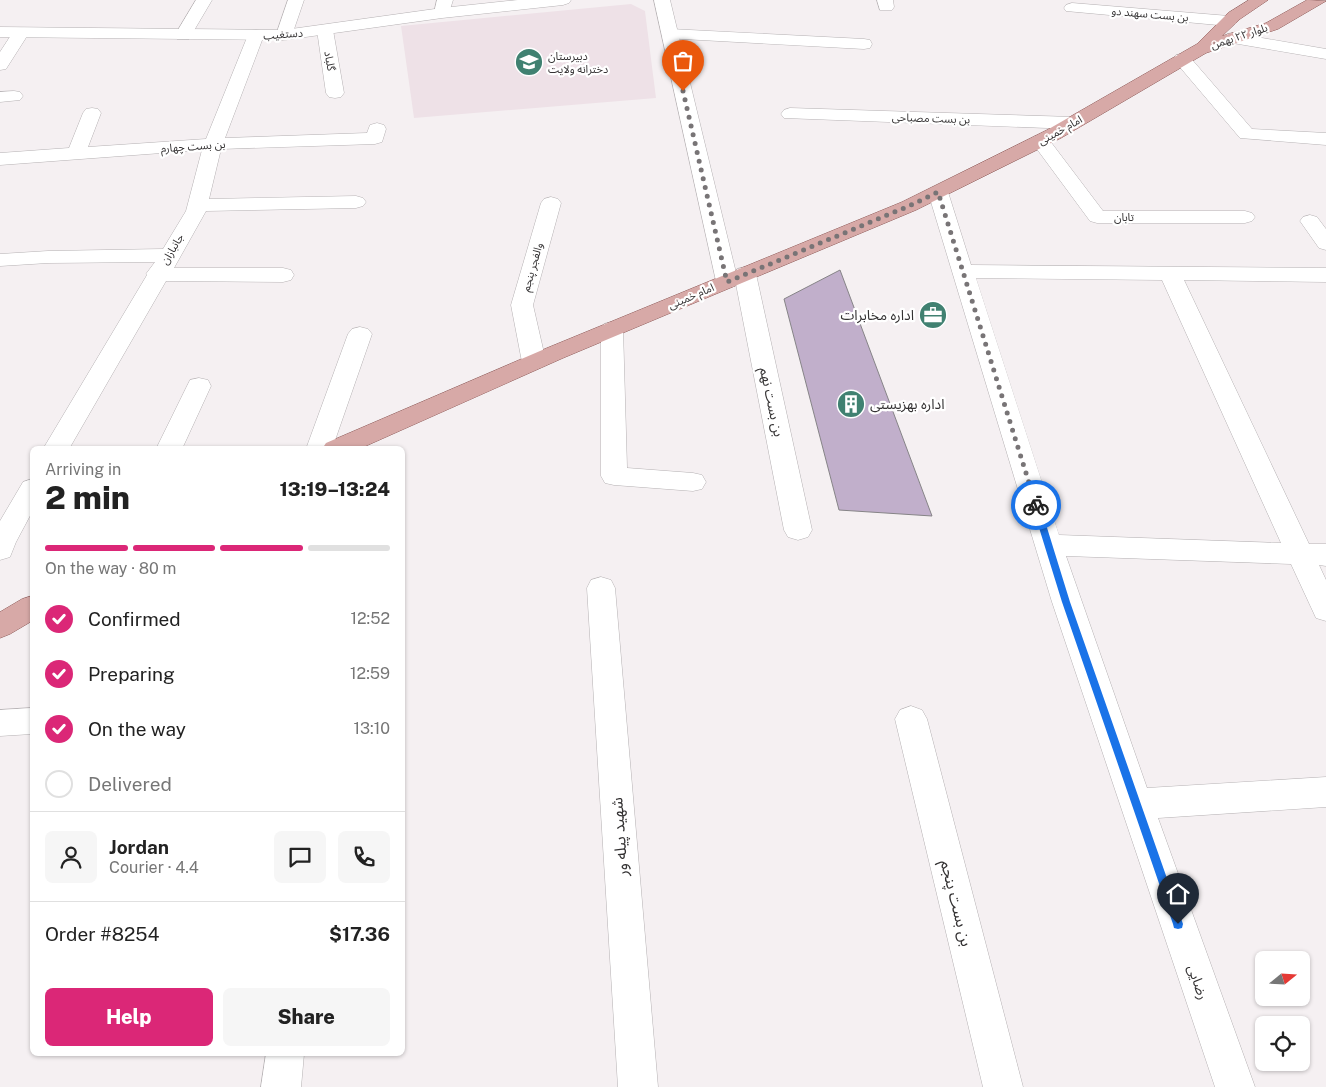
<!DOCTYPE html>
<html lang="en">
<head>
<meta charset="utf-8">
<style>
	body { margin:0; font-family:"Public Sans","Noto Sans Arabic",sans-serif; background:#f6f6f6; color:#222; height:100vh; display:flex; flex-direction:column; font-size:19px; white-space:nowrap }
	* { box-sizing:border-box; margin:0 }
	p { font-size:16px; color:#767676 }
	.icon { flex:none; width:28px; height:28px; fill:none; stroke:currentColor; stroke-width:2; stroke-linecap:round; stroke-linejoin:round }
	.map { position:relative; flex:1; overflow:hidden }
	.details { position:absolute; left:30px; top:446px; width:375px; height:610px; display:flex; flex-direction:column; background:#fff; border-radius:8px; box-shadow:0 1px 4px #0004 }
	.details>* { flex:none }
	.needle { width:32px; rotate:72deg }
	.fabs { position:absolute; left:1255px; top:951px; display:grid; gap:10px }
	.fabs a { display:grid; place-items:center; width:55px; height:55px; border-radius:8px; background:#fff; box-shadow:0 1px 4px #0004; font-size:25px }
	.pin { position:absolute; display:grid; place-items:center; width:42px; height:42px; color:#fff; margin:-51px -21px; border-radius:50% 50% 50% 0; rotate:-45deg; box-shadow:0 0 5px #0007 }
	.pin .icon { rotate:45deg }
	.courier { position:absolute; display:grid; place-items:center; width:50px; height:50px; margin:-25px; border:4px solid #1a73e8; border-radius:50%; background:#fff; color:#222; box-shadow:0 1px 6px #0007 }
	.overview em { font-style:normal; font-weight:800 }
	.overview div { display:flex; flex-direction:column-reverse }
	.overview { display:flex; align-items:center; justify-content:space-between; height:85px; padding:0 15px }
	h1 { font-size:32px; font-weight:800; line-height:38px }
	.bar { display:grid; grid-template-columns:repeat(4,1fr); gap:8px 5px; align-content:center; height:60px; padding:0 15px }
	.bar i { height:6px; border-radius:4px; background:#e0e0e0 }
	.bar .selected { background:#db2777 }
	.bar p { grid-column:span 4 }
	.line { display:flex; align-items:center; gap:12px; padding:0 15px; border-top:1px solid #e0e0e0 }
	.line div { flex:1 }
	.round { display:grid; place-items:center; flex:none; width:52px; height:52px; border-radius:8px; background:#f6f6f6 }
	ol { padding:0 15px; list-style:none }
	li { display:flex; align-items:center; gap:15px; height:55px }
	li p { margin-inline-start:auto }
	li .icon { padding:5px; border-radius:50%; background:#db2777; color:#fff; stroke-width:4 }
	li:last-child { color:#767676 }
	li i { width:28px; height:28px; border:2px solid #e0e0e0; border-radius:50% }
	.action { display:flex; gap:10px; margin-top:auto; padding:10px 15px }
	.action a { flex:1; height:58px; border-radius:8px; background:#db2777; color:#fff; font-size:20px; font-weight:800; line-height:58px; text-align:center }
	.action a+a { background:#f6f6f6; color:#222 }
	.map>svg:first-child { display:block }
</style>
</head>
<body>
<div class="map">
<svg width="1326" height="1087" viewBox="0 0 1326 1087">
	<rect width="100%" height="100%" fill="#f5f0f2"/>
	<!-- built -->
	<path fill="#eee1e7" d="M631 4 645 11 656 98 414 118 401 26Z"/>
	<!-- building -->
	<path fill="#c1afcb" stroke="#868487" d="M840 270 932 516 839 510 784 299Z"/>
	<g fill="none" stroke-linecap="round" stroke-linejoin="round">
		<defs>
			<path id="street" d="M196 0H212L189 39H177L175 35Z
				M288 0H304L292 35 290 39H278L276 35Z
				M437 0H453L448 16H436L434 13Z
				M877 0H893L894 7 892 10H880Z
				M1072 3 1229 16 1235 18 1237 21 1235 24 1229 26 1066 11 1064 8 1066 5Z
				M325 25 331 26 333 30 344 93 341 97 335 98 329 97 326 93 317 30 319 26Z
				M21 28 27 29 29 33 6 69 0 70V52L15 29Z
				M670 29 864 39 870 40 872 44 870 48 864 49 664 38 662 34 664 30Z
				M256 30 262 31 264 35 225 138 367 133 370 125 377 123 384 125 386 129 382 142 375 144 221 149 209 199 356 196 363 198 366 202 363 206 356 208 206 211 174 268H283L291 270 294 275 291 280 283 282 166 281 69 449H43L147 275 146 274 155 262 48 263 0 266V254L48 251 163 249 186 211 202 150 0 165V153L69 148 83 113 86 109 92 108 98 109 101 113 88 147 206 139 248 35 250 31Z
				M1233 33 1326 49V59L1227 42 1225 38 1227 34Z
				M1182 54 1188 55 1252 129 1326 133V145L1240 138 1173 59 1176 55Z
				M14 91 20 92 23 96 20 100 0 102V92Z
				M790 108 1073 117 1080 119 1082 123 1080 127 1073 129 784 118 781 114 784 110Z
				M1040 135 1047 137 1103 211H1245L1252 213 1255 217 1252 221 1245 223H1097L1090 221 1031 141 1033 137Z
				M938 186 945 188 948 192 971 265 1326 268V282L1184 280 1309 544H1326V566L1319 565 1326 580V621L1316 618 1291 564 1066 556 1147 788 1326 777V807L1158 818 1255 1087H1215L1052 602 928 192 931 188ZM976 278 1162 280 1281 543 1059 535Z
				M551 197 558 199 561 203 533 305 546 362 542 367 534 370 526 367 522 362 511 305 541 203 544 199Z
				M1310 215 1317 217 1326 229V250L1319 248 1300 221 1303 217Z
				M745 267 753 269 756 274 812 530 808 537 798 540 788 537 784 530 734 274 737 269Z
				M612 322 620 324 623 329 627 468 693 473 702 475 706 482 702 489 693 491 614 485 605 483 601 476V329L604 324Z
				M360 327 368 329 372 334 332 449H306L348 334 352 329Z
				M199 378 208 380 211 386 182 449H156L187 386 190 380Z
				M32 479V512L16 542 10 557 0 560V521L23 482Z
				M601 577 611 580 615 588 658 1087H618L587 588 591 580Z
				M911 706 922 710 927 719 1023 1087H983L895 719 900 710Z
				M32 708V734L0 736V710Z
				M266 1054H304L301 1087H261Z"/>
			<path id="secondary" d="M518 0H571L569 3 563 5 442 18 284 40 0 37V27L284 30 442 8Z
				M654 0H670L738 281 735 286 727 288 719 286 716 281Z"/>
			<path id="primary" d="M1249 0H1268L1240 19 1222 36 1266 23 1307 0 1326 1 1278 29 1206 53 1061 138 916 210 563 358 359 449H322L326 443 547 348 902 202 1047 130 1197 44 1228 13Z
				M32 596V621L10 634 0 638V612L22 599Z"/>
		</defs>
		<!-- street casing -->
		<use href="#street" stroke="#b5b1b3" stroke-width="1"/>
		<!-- secondary casing -->
		<use href="#secondary" stroke="#b5b1b3" stroke-width="1"/>
		<!-- primary casing -->
		<use href="#primary" stroke="#8d5a58" stroke-width="1"/>
		<!-- street -->
		<use href="#street" fill="#fff" fill-rule="evenodd"/>
		<!-- secondary -->
		<use href="#secondary" fill="#fff" fill-rule="evenodd"/>
		<!-- primary -->
		<use href="#primary" fill="#d7a9a7" fill-rule="evenodd"/>
	</g>
	<!-- route -->
	<path fill="#1a73e8" d="M1036 502 1040 505 1070 602 1183 924 1182 928 1178 929 1174 928 1173 924 1062 602 1032 505Z"/>
	<g fill="none" stroke-linecap="round" stroke-linejoin="round">
		<!-- done -->
		<path stroke="#787476" stroke-width="5" stroke-dasharray="0 9" d="M683 91 727 282 909 206 938 192 1036 505"/>
	</g>
	<!-- icons -->
	<defs>
		<symbol id="school-disc" viewBox="-11 -11 22 22"><circle r="9.5" fill="#408171" stroke="#fff"/><path d="M0-5L7-2L0 1L-7-2ZM-4 1L0 2.5L4 1V4Q0 6-4 4Z" fill="#fff"/></symbol>
		<symbol id="office-disc" viewBox="-11 -11 22 22"><circle r="9.5" fill="#408171" stroke="#fff"/><path d="M-6-3h4V-5.5h4V-3h4V5H-6ZM-1-4.5V-3h2v-1.5ZM-6 0V1H6V0Z" fill="#fff"/></symbol>
		<symbol id="building-disc" viewBox="-11 -11 22 22"><circle r="9.5" fill="#408171" stroke="#fff"/><path d="M-4-6H4V6H1V3H-1V6H-4ZM-2.5-4.3h1.7v1.8h-1.7ZM.8-4.3h1.7v1.8H.8ZM-2.5-1h1.7V.8h-1.7ZM.8-1h1.7V.8H.8Z" fill="#fff"/></symbol>
	</defs>
	<g fill-rule="evenodd">
		<use href="#school-disc" x="513" y="46" width="32" height="32"/>
		<use href="#office-disc" x="917" y="299" width="32" height="32"/>
		<use href="#building-disc" x="835" y="388" width="32" height="32"/>
	</g>
	<g text-anchor="middle" stroke-width="4.5" stroke-linejoin="round" paint-order="stroke">
		<!-- far-street labels -->
		<g font-size="11" fill="#343233" stroke="#fff">
			<text transform="translate(1150 14) rotate(5)" y="4">بن بست سهند دو</text>
			<text transform="translate(283 34) rotate(-4)" y="4">دستغیب</text>
			<text transform="translate(1239 36) rotate(-18)" y="4">بلوار ۲۲ بهمن</text>
			<text transform="translate(330 61) rotate(80)" y="4">گلباد</text>
			<text transform="translate(931 118) rotate(2)" y="4">بن بست مصباحی</text>
			<text transform="translate(1060 130) rotate(-29)" y="4">امام خمینی</text>
			<text transform="translate(193 146) rotate(-4)" y="4">بن بست چهارم</text>
			<text x="1124" y="221">تابان</text>
			<text transform="translate(172 249) rotate(-59)" y="4">جانبازان</text>
			<text transform="translate(532 267) rotate(-74)" y="4">والفجر پنجم</text>
			<text transform="translate(691 296) rotate(-23)" y="4">امام خمینی</text>
		</g>
		<!-- far-poi labels -->
		<g font-size="11" fill="#343233" stroke="#fff" text-anchor="start">
			<text x="548" y="60">دبیرستان<tspan x="548" dy="13">دخترانه ولایت</tspan></text>
		</g>
		<!-- poi labels -->
		<g font-size="14" fill="#343233" stroke="#fff" text-anchor="end">
			<text x="914" y="320">اداره مخابرات</text>
			<text x="870" y="409" text-anchor="start">اداره بهزیستی</text>
		</g>
		<!-- street labels -->
		<g font-size="14" fill="#343233" stroke="#fff">
			<text transform="translate(772 402) rotate(78)" y="5">بن بست نهم</text>
			<text transform="translate(1198 982) rotate(71)" y="5">رضایی</text>
		</g>
		<!-- near-street labels -->
		<g font-size="16" fill="#343233" stroke="#fff">
			<text transform="translate(619 837) rotate(-94)" y="6">شهید پیله ور</text>
			<text transform="translate(957 903) rotate(76)" y="6">بن بست پنجم</text>
		</g>
	</g>
</svg>
<div class="fabs">
<a><svg class="needle" viewBox="-14 -14 28 28"><path d="M0-13l5 13h-10z" fill="#e53935"/><path d="M0 13l5-13h-10z" fill="#767676"/></svg></a>
<a><svg class="icon" aria-label="locate" viewBox="0 0 24 24"><circle cx="12" cy="12" r="6"/><path d="M12 2v4M12 18v4M2 12h4M18 12h4"/></svg></a>
</div>
<div class="pin" style="left:683px;top:91px;background:#ea580c"><svg class="icon" aria-label="bag" viewBox="0 0 24 24"><path d="M5 8h14l-1 12H6zM9 8a3 3 0 0 1 6 0"/></svg></div>
<div class="pin" style="left:1178px;top:924px;background:#1f2937"><svg class="icon" aria-label="home" viewBox="0 0 24 24"><path d="M3 11l9-7 9 7M6 9v11h12V9"/></svg></div>
<div class="courier" style="left:1036px;top:505px"><svg class="icon" aria-label="bike" viewBox="0 0 24 24"><circle cx="6" cy="16" r="4"/><circle cx="18" cy="16" r="4"/><path d="M6 16l4-8h5l3 8M10 8l3 8H6M13 5h3"/></svg></div>
<section class="details">
<div class="overview"><div><h1>2 min</h1><p>Arriving in</p></div><em>13:19–13:24</em></div>
<div class="bar"><i class="selected"></i><i class="selected"></i><i class="selected"></i><i></i><p>On the way · 80 m</p></div>
<ol>
<li><svg class="icon" aria-label="check" viewBox="0 0 24 24"><path d="M5 12l5 5 9-10"/></svg>Confirmed<p>12:52</p></li>
<li><svg class="icon" aria-label="check" viewBox="0 0 24 24"><path d="M5 12l5 5 9-10"/></svg>Preparing<p>12:59</p></li>
<li><svg class="icon" aria-label="check" viewBox="0 0 24 24"><path d="M5 12l5 5 9-10"/></svg>On the way<p>13:10</p></li>
<li><i></i>Delivered</li>
</ol>
<div class="line" style="height:90px"><a class="round"><svg class="icon" aria-label="person" viewBox="0 0 24 24"><circle cx="12" cy="8" r="4"/><path d="M4 21q1-7 8-7t8 7"/></svg></a><div><b>Jordan</b><p>Courier · 4.4</p></div><a class="round"><svg class="icon" aria-label="chat" viewBox="0 0 24 24"><path d="M4 5h16v11H9l-5 4z"/></svg></a><a class="round"><svg class="icon" aria-label="phone" viewBox="0 0 24 24"><path d="M5 4h4l2 5-3 2q2 4 5 5l2-3 5 2v4C11 20 4 13 5 4z"/></svg></a></div>
<div class="line" style="height:65px"><div>Order #8254</div><b>$17.36</b></div>
<div class="action"><a>Help</a><a>Share</a></div>
</section>
</div>
</body>
</html>
